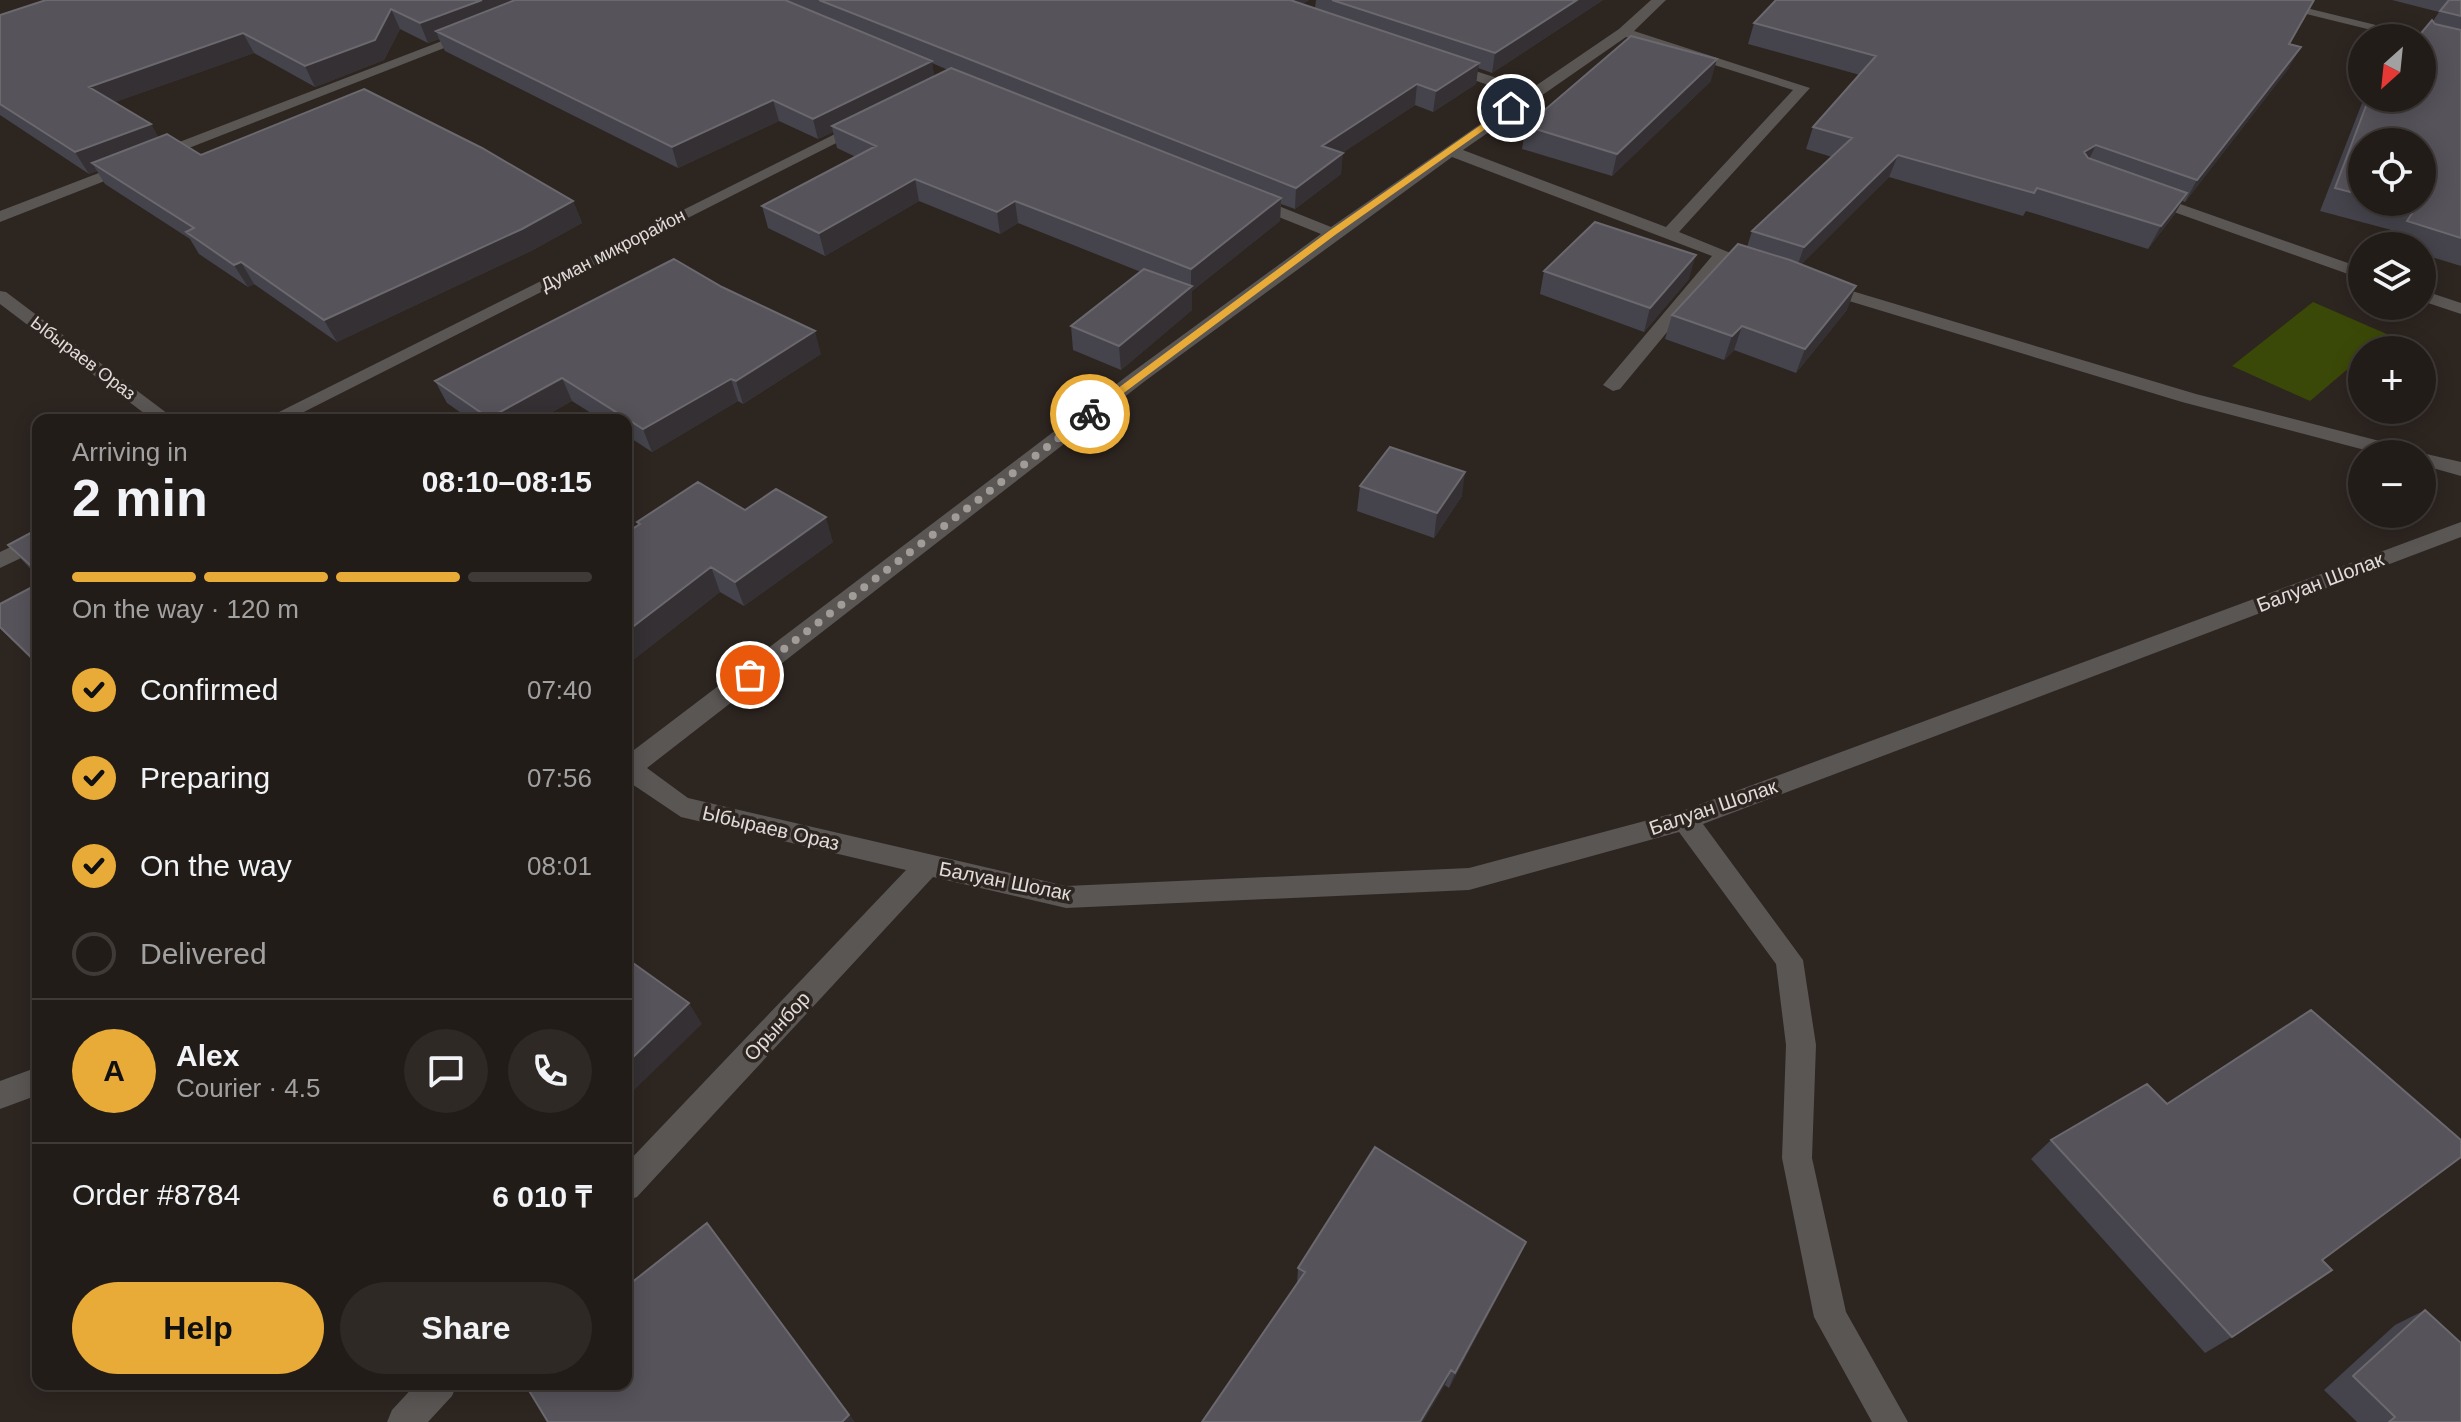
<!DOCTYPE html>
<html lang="en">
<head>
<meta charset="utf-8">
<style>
	body { margin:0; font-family:Arial,sans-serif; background:#2e2925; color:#f1f3f6; height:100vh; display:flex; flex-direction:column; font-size:30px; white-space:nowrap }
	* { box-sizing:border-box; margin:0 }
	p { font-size:26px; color:#a2a1a2 }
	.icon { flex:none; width:44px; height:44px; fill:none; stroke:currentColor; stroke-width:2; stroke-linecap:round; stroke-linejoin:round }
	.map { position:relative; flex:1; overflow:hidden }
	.details { position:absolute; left:32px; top:414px; width:600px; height:976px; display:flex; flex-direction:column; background:#221c18; border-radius:16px; box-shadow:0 4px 20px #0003,0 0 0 2px #3f3a37 }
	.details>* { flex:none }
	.needle { width:52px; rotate:207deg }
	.tools { position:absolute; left:2348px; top:24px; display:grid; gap:16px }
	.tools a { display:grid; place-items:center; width:88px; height:88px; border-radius:50%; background:#221c18; box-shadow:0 4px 20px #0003,0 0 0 2px #3f3a37; font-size:40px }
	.pin { position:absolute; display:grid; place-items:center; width:68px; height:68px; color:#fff; margin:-34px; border:4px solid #fff; border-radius:50%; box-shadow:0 2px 8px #0007 }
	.courier { position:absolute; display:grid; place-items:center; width:80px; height:80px; margin:-40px; border:6px solid #e9ab38; border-radius:50%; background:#fff; color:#222; box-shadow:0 2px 10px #0007 }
	.headline em { font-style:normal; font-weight:800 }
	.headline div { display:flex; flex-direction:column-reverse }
	.headline { display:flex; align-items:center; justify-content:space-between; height:136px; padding:0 40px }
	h1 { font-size:52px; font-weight:800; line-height:60px }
	.bar { display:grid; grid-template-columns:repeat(4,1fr); gap:12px 8px; align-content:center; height:96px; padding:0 40px }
	.bar i { height:10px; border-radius:6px; background:#3f3a37 }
	.bar .active { background:#e9ab38 }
	.bar p { grid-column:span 4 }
	.line { display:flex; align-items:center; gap:20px; padding:0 40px; border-top:2px solid #3f3a37 }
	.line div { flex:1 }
	.round { display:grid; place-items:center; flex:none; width:84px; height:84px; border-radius:42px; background:#2e2925 }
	ol { padding:0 40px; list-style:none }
	li { display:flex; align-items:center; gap:24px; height:88px }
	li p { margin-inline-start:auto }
	li .icon { padding:8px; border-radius:50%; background:#e9ab38; color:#111; stroke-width:4 }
	li:last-child { color:#a2a1a2 }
	li i { width:44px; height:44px; border:4px solid #3f3a37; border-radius:50% }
	.button { display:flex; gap:16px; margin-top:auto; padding:16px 40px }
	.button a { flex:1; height:92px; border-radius:48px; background:#e9ab38; color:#111; font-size:32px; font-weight:800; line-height:92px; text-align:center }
	.button a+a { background:#2e2925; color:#f1f3f6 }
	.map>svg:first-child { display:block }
</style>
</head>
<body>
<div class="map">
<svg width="2461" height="1422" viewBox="0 0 2461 1422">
	<rect width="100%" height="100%" fill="#2d2520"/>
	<!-- green -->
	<path fill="#3b4908" d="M2313 302 2389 335 2370 350H2362V357L2310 401 2232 366Z"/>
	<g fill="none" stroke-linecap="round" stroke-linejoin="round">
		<!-- minor -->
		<path fill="#5a5654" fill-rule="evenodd" d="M1651 0H1666L1634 31 1810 88 1679 232 1765 267 1756 272 1726 261 1620 389 1613 391 1603 385 1712 256 1452 157 1145 381 647 768 688 798 1066 886 1469 868 1682 811 2461 522V537L1703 824 1803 960 1816 1045 1812 1158 1846 1312 1908 1422H1872L1814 1317 1782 1158 1786 1045 1776 964 1679 832 1469 890 1066 908 933 877 637 1197 626 1201V1164L906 870 681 817 626 780V756L1131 373 1321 234 1244 203V197H1256L1331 227 1521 96 1441 69V63H1451L1531 89 1619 29ZM1626 37 1793 90 1666 227 1463 150Z
			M2250 0H2274L2429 38 2422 42V38H2404Z
			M468 31 480 34 0 222V211Z
			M857 123 870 126 288 420H263Z
			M2149 193 2362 268V279L2143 201V195Z
			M1822 282 2196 394 2411 449 2414 454H2380L2182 402 1816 291 1813 287Z
			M2422 290 2461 303V314L2422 301Z
			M0 291 6 292 176 420H153L0 304Z
			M2422 453 2461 462V476L2422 465V454H2417Z
			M38 534V550L0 568V552Z
			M38 1067V1095L0 1109V1081Z
			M416 1384H457L452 1396 428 1422H387L392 1410Z"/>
	</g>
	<!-- wall -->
	<path fill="#45434b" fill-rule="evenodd" d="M46 0H1309L1302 4 1315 8 1316 0H1603L1492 73 1478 68 1476 84 1433 112 1415 105 1342 153 1341 174 1295 209 1281 204 1280 221 1192 291V310L1121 370 1073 350 1071 326 1141 272 1018 223 1000 234 919 201 825 256 768 228 762 206 856 157 837 148 833 132 818 139 779 121 678 168 445 51 439 39 428 43 400 29 384 60 315 87 254 53 115 102 151 124 158 137 201 155 573 201 582 223 531 251 337 342 254 284 248 287 199 254 190 239 105 184 97 171 89 174 0 115V15ZM932 63 948 70 934 76Z
		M2392 0H2461V266L2422 254V246H2399L2391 244 2399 232 2320 211 2364 98H2422L2433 21 2439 12ZM2362 142 2422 202H2362Z
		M1754 23 2289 44V68L2185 202 2182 201 2174 215 2148 249 2026 211 2023 216 1889 177 1801 264 1847 310 1796 373 1734 350 1724 360 1665 339 1672 315 1747 247 1752 231 1832 157 1806 149 1813 127 1860 75 1748 44Z
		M1711 81 1612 176 1522 149 1526 126Z
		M1544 271 1689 279 1644 332 1540 294Z
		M821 354 743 404 738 401 652 452 626 435V420H602L572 401 538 420H471L447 403 435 381Z
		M1360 486 1462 496 1434 538 1357 511Z
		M745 510 833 542 744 606 720 592 633 660 626 656V533L638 525 637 522Z
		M38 529V577L8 545Z
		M38 584V666L0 628V604Z
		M2051 1140 2322 1260 2232 1337 2205 1353 2031 1159Z
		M1518 1259 1449 1388 1297 1285 1298 1268Z
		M2425 1310 2461 1422H2357L2324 1390 2395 1325Z"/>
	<!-- shaded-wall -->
	<path fill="#343033" d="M482 0H541L436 31 439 39 428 43 420 23Z
		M1295 0H1309L1295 8Z
		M1577 0H1603L1492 73 1495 53Z
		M391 9 400 29 384 60 315 87 305 66Z
		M243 33 254 53 101 107 89 87Z
		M2301 47 2289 68 2185 202 2197 180Z
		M1717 59 1711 81 1612 176 1617 154Z
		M932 61 935 81 832 126 833 132 818 139 813 119Z
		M1479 63 1476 84 1433 112 1436 91Z
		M1417 84 1415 105 1321 167 1322 146Z
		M773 100 779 121 678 168 672 147Z
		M151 124 163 145 92 163 97 171 89 174 75 152Z
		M2096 145 2085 167 2084 152Z
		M1343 153 1341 174 1295 209 1296 188Z
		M1898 155 1889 177 1796 270 1804 247Z
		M915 179 919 201 825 256 819 233Z
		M2187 193 2174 215 2148 249 2161 226Z
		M1281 198 1280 221 1192 291V310L1121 370 1119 346 1191 287V269Z
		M573 201 582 223 531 251 337 342 324 320Z
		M1015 201 1018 223 1000 234 997 212Z
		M1696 255 1689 279 1644 332 1650 308Z
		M241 262 254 284 248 287 234 265Z
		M1856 286 1847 310 1796 373 1805 349Z
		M1742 326 1734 350 1724 360 1732 336Z
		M815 331 821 354 743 404 736 381Z
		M562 378 572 401 538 420H490L489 418Z
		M731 379 738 401 652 452 643 429Z
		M1465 472 1462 496 1434 538 1437 513Z
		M826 517 833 542 744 606 735 582Z
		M711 567 720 592 633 660 626 646V632Z
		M689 1003 702 1024 626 1098V1064Z
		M707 1223 855 1422H842Z
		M1526 1242 1518 1259 1449 1388 1455 1373Z
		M1451 1370 1445 1385 1423 1422H1420Z"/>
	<!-- building -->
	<path fill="#56535a" stroke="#6b686e" stroke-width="2" d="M46 0H482L420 23 391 9 375 40 305 66 243 33 89 87 151 124 75 152 0 104V15Z
		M515 0H785L932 61 813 119 773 100 672 147 436 31Z
		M819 0H1290L1479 63 1436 91 1417 84 1322 146 1343 153 1296 188Z
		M1332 0H1577L1495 53Z
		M1776 0H2314L2289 44 2301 47 2197 180 2096 145 2084 152 2088 158 2187 193 2161 226 2037 188 2034 193 1898 155 1804 247 1752 231 1852 138 1813 127 1876 56 1754 23Z
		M2449 0H2461V16L2440 11Z
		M2432 20 2435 24 2461 30V238L2407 221 2415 209 2387 202H2422V142H2362V195L2335 188 2369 98H2422V38H2417Z
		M1631 36 1717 59 1617 154 1526 126Z
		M951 68 1281 198 1191 269 1015 201 997 212 915 179 819 233 762 206 876 146 832 126Z
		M364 89 482 148 573 201 522 229 324 320 241 262 234 265 186 232 194 228 92 163 167 134 201 155Z
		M1595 222 1696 255 1650 308 1544 271Z
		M1738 244 1790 260 1856 286 1805 349 1742 326 1732 336 1672 315Z
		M674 259 722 287 815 331 736 381 731 379 643 429 562 378 489 418 435 381Z
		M1144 269 1192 286 1119 346 1071 326Z
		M1390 447 1465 472 1437 513 1360 486Z
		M698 482 745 510 776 489 826 517 735 582 711 567 626 632V533L640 524 637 522Z
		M38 529V572L8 545Z
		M38 584V658L34 660 0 627V604Z
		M626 958 689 1003 626 1064Z
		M2311 1010 2461 1140V1157L2322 1260 2332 1270 2232 1337 2051 1140 2147 1084 2167 1104Z
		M1375 1147 1526 1242 1455 1373 1451 1370 1420 1422H1202L1305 1272 1298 1268Z
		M707 1223 849 1415 842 1422H548L525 1384H626V1287Z
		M2425 1310 2461 1343V1422H2389L2395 1417 2353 1376Z"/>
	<!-- route -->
	<path fill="#e9ab38" d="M1508 106 1515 108 1335 235 1093 416H1086V412L1329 231Z"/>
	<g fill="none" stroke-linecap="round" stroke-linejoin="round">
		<!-- done -->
		<path stroke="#a29c98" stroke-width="8" stroke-dasharray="0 14.4" d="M750 675 1090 414"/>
	</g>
	<g text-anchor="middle" stroke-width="7" stroke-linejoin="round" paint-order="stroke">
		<!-- far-street labels -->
		<g font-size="18" fill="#e1dcd9" stroke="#2d2520">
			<text transform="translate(613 250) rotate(-27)" y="6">Думан микрорайон</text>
			<text transform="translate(83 358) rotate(37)" y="6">Ыбыраев Ораз</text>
		</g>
		<!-- street labels -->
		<g font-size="20" fill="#e1dcd9" stroke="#2d2520">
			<text transform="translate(2320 582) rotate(-21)" y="7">Балуан Шолак</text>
			<text transform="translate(1713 807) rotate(-19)" y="7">Балуан Шолак</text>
			<text transform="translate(771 828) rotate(13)" y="7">Ыбыраев Ораз</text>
			<text transform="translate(1005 881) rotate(11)" y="7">Балуан Шолак</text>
			<text transform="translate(777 1026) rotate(-47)" y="7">Орынбор</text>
		</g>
	</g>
</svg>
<div class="tools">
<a><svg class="needle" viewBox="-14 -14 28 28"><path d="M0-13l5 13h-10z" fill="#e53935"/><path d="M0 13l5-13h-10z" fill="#a2a1a2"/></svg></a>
<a><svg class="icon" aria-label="locate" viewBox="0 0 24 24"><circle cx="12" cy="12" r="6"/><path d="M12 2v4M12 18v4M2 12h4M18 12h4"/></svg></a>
<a><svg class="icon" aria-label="layers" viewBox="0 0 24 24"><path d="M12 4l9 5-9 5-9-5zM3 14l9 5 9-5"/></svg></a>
<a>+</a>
<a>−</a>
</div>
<div class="pin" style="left:750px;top:675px;background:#ea580c"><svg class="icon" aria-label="bag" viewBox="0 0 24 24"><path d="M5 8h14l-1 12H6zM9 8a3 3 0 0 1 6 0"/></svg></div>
<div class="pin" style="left:1511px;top:108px;background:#1f2937"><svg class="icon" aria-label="home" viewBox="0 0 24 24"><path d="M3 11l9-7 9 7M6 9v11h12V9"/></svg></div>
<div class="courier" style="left:1090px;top:414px"><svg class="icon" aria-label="bike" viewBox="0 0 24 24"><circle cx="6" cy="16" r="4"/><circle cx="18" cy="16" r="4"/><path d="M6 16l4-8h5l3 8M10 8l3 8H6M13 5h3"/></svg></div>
<section class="details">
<div class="headline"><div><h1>2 min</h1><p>Arriving in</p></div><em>08:10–08:15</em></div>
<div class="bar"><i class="active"></i><i class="active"></i><i class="active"></i><i></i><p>On the way · 120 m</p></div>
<ol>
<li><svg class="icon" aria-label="check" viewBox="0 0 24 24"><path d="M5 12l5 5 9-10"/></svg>Confirmed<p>07:40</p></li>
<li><svg class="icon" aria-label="check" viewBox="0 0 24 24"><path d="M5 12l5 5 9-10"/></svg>Preparing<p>07:56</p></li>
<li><svg class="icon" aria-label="check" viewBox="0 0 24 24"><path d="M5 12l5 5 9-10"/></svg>On the way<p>08:01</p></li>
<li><i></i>Delivered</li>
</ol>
<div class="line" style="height:144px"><b class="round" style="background:#e9ab38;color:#111">A</b><div><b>Alex</b><p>Courier · 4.5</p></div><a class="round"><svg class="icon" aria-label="chat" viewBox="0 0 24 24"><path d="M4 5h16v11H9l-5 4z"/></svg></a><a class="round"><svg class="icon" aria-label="phone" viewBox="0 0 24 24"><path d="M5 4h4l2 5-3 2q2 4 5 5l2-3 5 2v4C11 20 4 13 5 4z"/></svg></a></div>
<div class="line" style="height:104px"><div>Order #8784</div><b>6 010 ₸</b></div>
<div class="button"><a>Help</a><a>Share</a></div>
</section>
</div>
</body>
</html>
